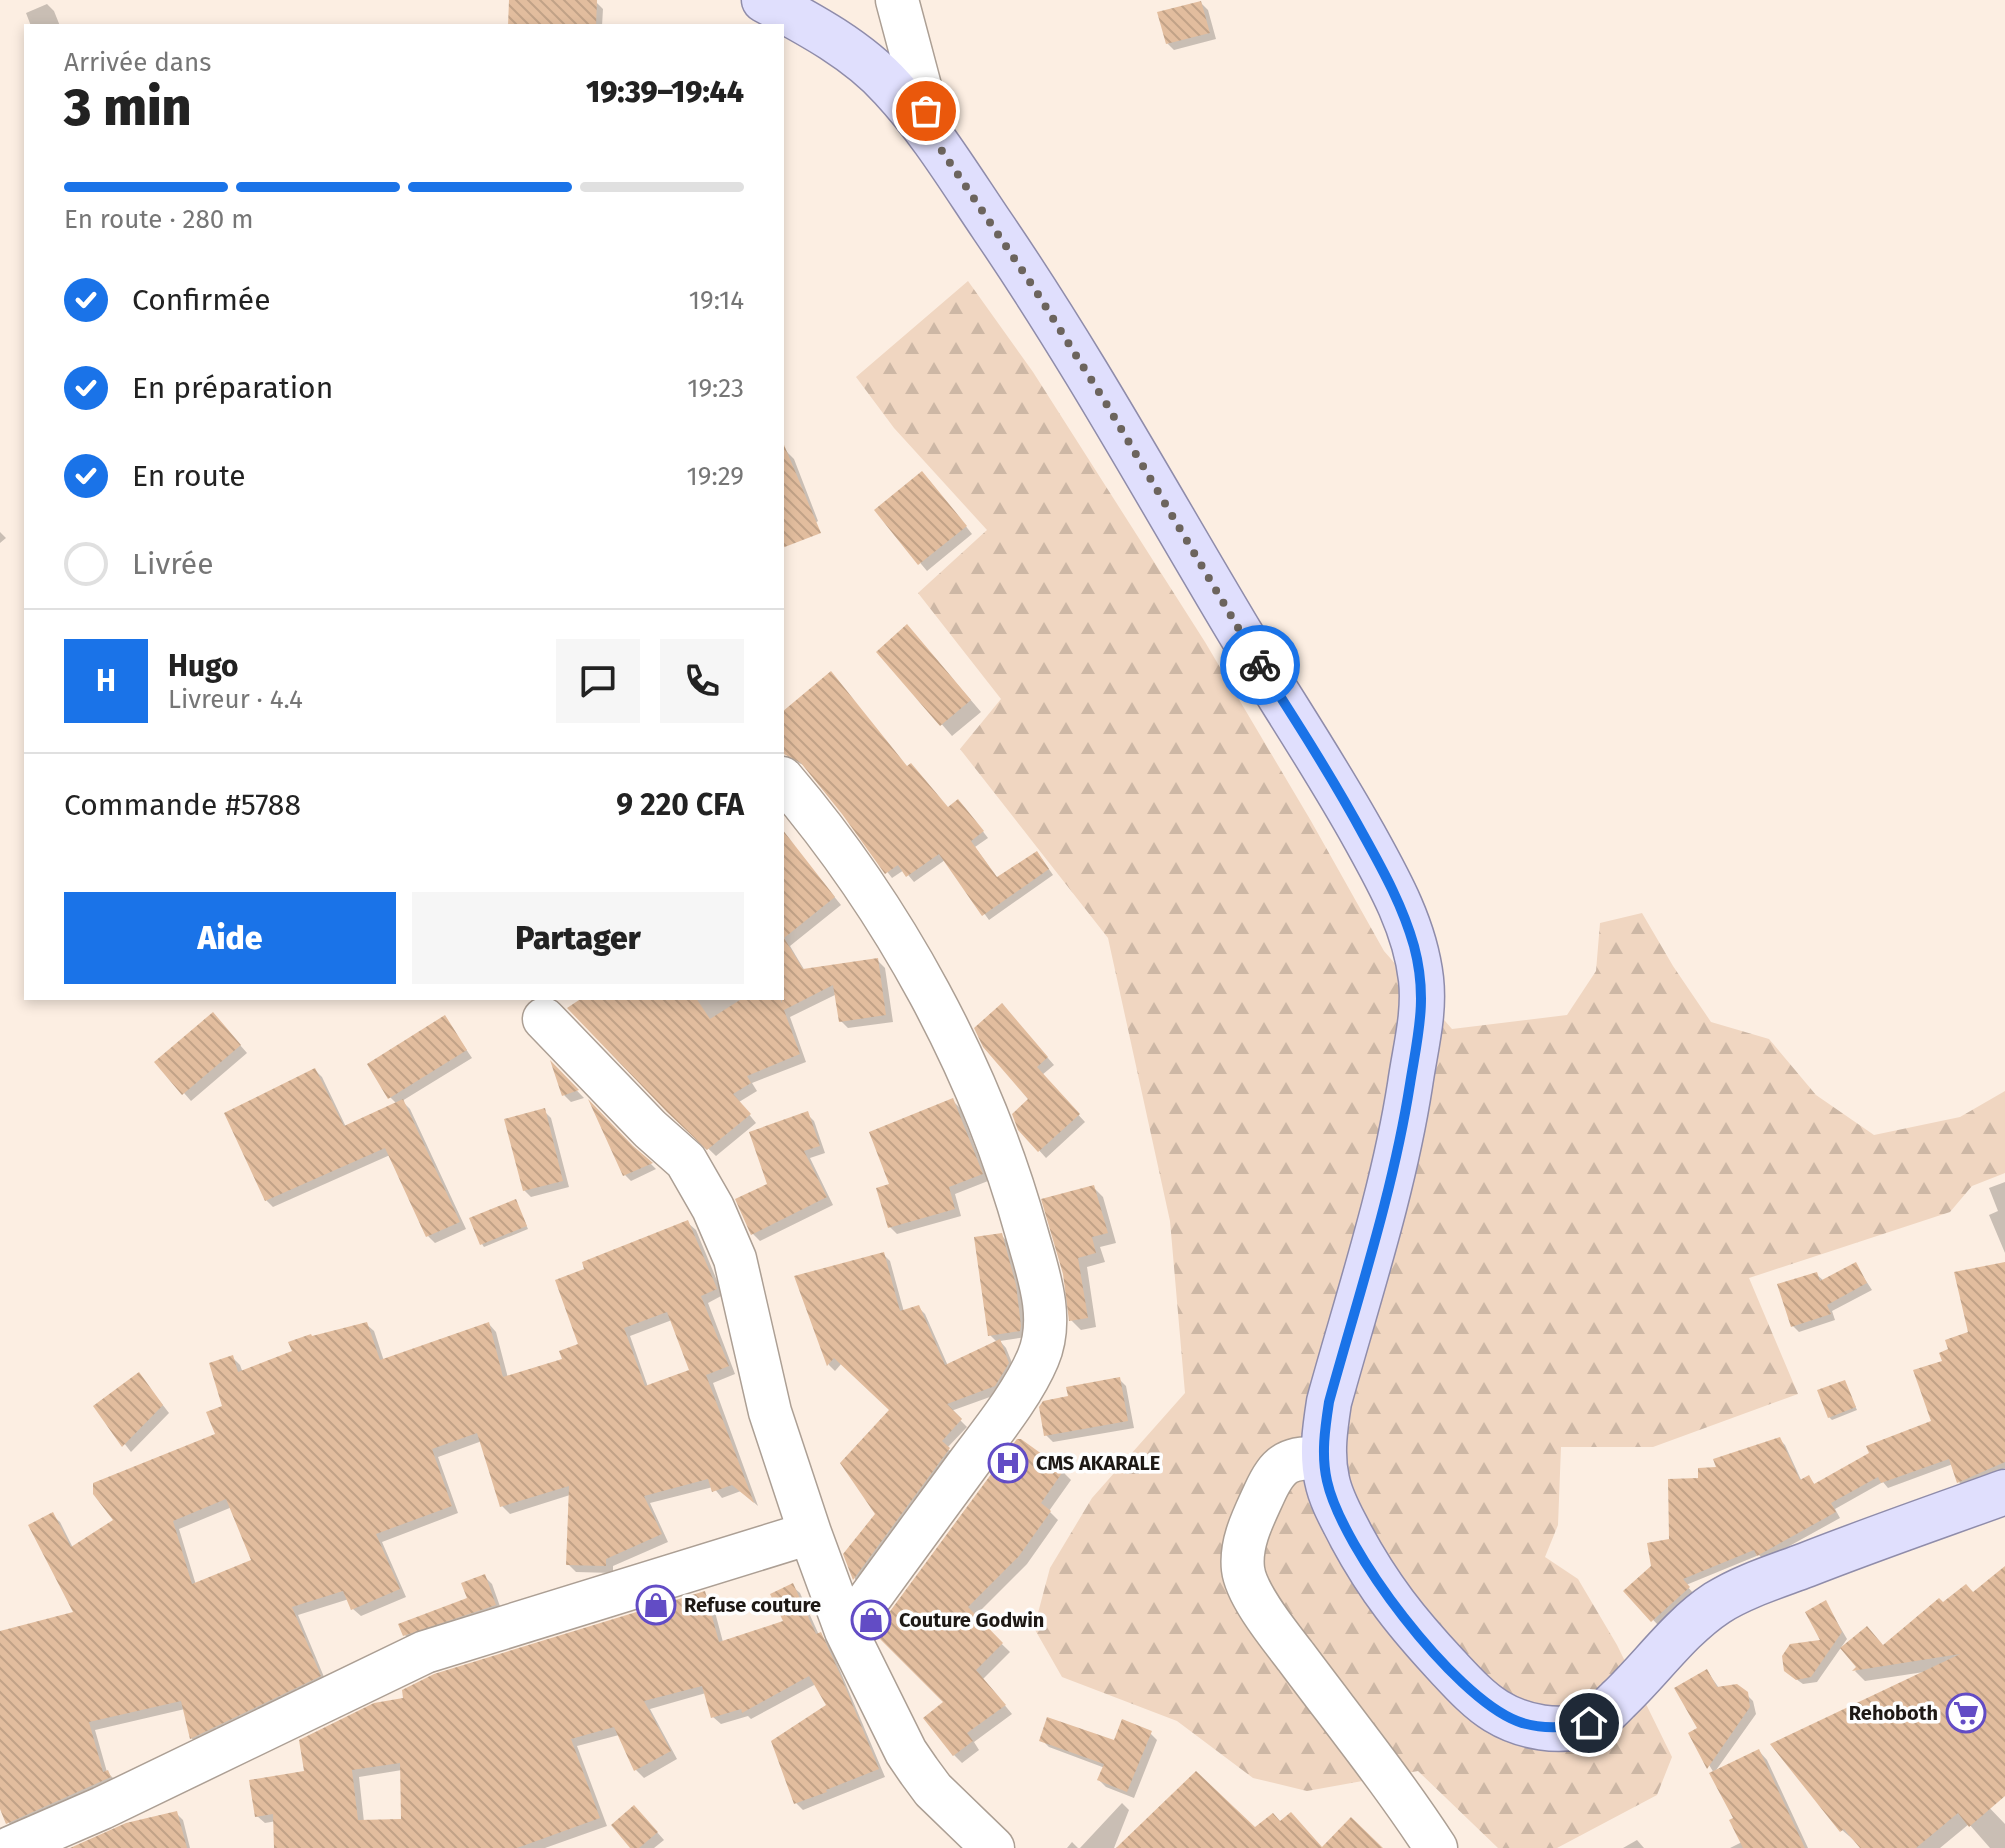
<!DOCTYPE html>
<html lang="fr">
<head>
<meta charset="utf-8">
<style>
	body { margin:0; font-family:"Fira Sans",sans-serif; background:#f6f6f6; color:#222; height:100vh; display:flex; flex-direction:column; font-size:30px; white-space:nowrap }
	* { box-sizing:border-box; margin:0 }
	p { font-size:26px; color:#767676 }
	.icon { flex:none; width:44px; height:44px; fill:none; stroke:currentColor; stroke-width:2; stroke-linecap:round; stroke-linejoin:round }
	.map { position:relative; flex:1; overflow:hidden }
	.details { position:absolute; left:24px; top:24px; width:760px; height:976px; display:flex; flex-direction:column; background:#fff; border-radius:0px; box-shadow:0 4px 12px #0003 }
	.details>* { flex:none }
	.pin { position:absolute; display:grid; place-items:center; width:68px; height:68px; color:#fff; margin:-34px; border:4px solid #fff; border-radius:50%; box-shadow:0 2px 8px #0007 }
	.courier { position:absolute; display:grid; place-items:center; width:80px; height:80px; margin:-40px; border:6px solid #1a73e8; border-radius:50%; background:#fff; color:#222; box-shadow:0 2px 10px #0007 }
	.overview em { font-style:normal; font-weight:800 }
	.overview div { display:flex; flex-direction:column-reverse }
	.overview { display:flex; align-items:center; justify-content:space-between; height:136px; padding:0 40px }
	h1 { font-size:52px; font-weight:800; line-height:60px }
	.bar { display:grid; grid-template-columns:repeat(4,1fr); gap:12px 8px; align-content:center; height:96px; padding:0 40px }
	.bar i { height:10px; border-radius:6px; background:#e0e0e0 }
	.bar .active { background:#1a73e8 }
	.bar p { grid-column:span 4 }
	.line { display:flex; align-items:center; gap:20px; padding:0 40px; border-top:2px solid #e0e0e0 }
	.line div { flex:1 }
	.round { display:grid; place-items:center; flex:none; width:84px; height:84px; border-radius:0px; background:#f6f6f6 }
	ol { padding:0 40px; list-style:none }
	li { display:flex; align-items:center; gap:24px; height:88px }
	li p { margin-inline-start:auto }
	li .icon { padding:8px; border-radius:50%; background:#1a73e8; color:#fff; stroke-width:4 }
	li:last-child { color:#767676 }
	li i { width:44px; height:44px; border:4px solid #e0e0e0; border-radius:50% }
	.button { display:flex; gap:16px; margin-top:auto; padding:16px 40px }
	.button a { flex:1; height:92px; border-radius:0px; background:#1a73e8; color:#fff; font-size:32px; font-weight:800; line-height:92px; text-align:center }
	.button a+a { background:#f6f6f6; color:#222 }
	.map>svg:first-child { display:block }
</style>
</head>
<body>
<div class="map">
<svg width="2005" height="1848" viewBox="0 0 2005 1848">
	<defs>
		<pattern id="forest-firs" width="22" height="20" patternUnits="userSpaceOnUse" patternTransform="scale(2)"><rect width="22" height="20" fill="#f0d6c1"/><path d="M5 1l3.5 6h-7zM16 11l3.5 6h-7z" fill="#cdb7a5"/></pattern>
		<pattern id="building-back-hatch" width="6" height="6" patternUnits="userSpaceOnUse" patternTransform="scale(2)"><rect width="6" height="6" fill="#e2bd9e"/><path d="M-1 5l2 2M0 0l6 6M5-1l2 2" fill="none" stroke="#c1a287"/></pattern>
	</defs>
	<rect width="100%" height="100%" fill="#fceee2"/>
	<!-- forest -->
	<path fill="url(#forest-firs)" d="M968 281 1033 372 1205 642 1311 821 1384 951 1452 1029 1567 1015 1596 971 1600 923 1642 913 1673 966 1711 1022 1769 1039 1816 1095 1874 1135 1960 1117 2005 1091V1173L1972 1186 1950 1212 1749 1278 1798 1394 1653 1447H1561L1558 1525 1545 1557 1578 1579 1617 1645 1672 1757 1657 1795 1557 1848H1498L1418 1771 1307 1791 1253 1778 1177 1721 1062 1677 1034 1628 1050 1568 1092 1498 1185 1393 1170 1221 1108 938 960 749 1001 699 918 593 987 530 894 428 856 377Z"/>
	<!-- shadow -->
	<path fill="#0003" fill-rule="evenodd" d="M511 0 596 2 603 9 602 26H510Z
		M1201 3 1208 10 1216 39 1174 50 1167 43Z
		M47 4 54 11 60 26H31L26 13Z
		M787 452 794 459 818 521 788 542 782 536V454Z
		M929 480 972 534 927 571 876 510Z
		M0 532 6 538 0 543Z
		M918 638 981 712 952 736 879 652Z
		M782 715 908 768 948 810 964 807 988 838 975 847 998 879 1042 859 1053 875 989 920 945 860 914 882 904 870 892 878 806 766 791 760 782 750Z
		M782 832 841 905 790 946 805 971 877 960 885 968 893 1022 848 1028 841 1021 837 994 790 1017 806 1062 752 1083 757 1091 739 1102 756 1123 716 1156 668 1110 585 998H782Z
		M1009 1013 1054 1065 1042 1075 1085 1122 1046 1158 1020 1129 1031 1099Z
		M445 1018 472 1058 402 1101 410 1109 466 1229 435 1243 428 1236 390 1155 273 1207 266 1200 315 1070 322 1077 346 1127 397 1104 390 1097Z
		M220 1022 247 1053 191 1101 157 1062Z
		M555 1068 584 1098 571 1102 564 1095Z
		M953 1101 960 1108 988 1181 955 1194 961 1216 897 1234 890 1227 892 1185Z
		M594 1108 656 1169 631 1181 625 1175Z
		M544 1111 551 1118 569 1187 531 1197 524 1190Z
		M807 1114 814 1121 825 1153 810 1158 833 1205 760 1241 753 1234 770 1185Z
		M2005 1182V1253L1989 1215 1998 1211 1989 1188Z
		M1093 1187 1103 1197 1116 1243 1100 1247 1105 1262 1087 1267 1096 1327 1081 1330 1071 1320 1065 1273Z
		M516 1202 528 1229 484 1247 482 1244Z
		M688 1223 696 1230 723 1295 708 1303 735 1374 713 1383 758 1506 741 1491 722 1498 713 1487 650 1503 668 1542 613 1566V1573L576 1572 568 1564 570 1495 510 1514 502 1506 482 1441 438 1457 458 1513 382 1542 406 1597 361 1616 353 1609 349 1599 298 1615 327 1684 199 1745 191 1738 185 1709 95 1730 107 1772 115 1780 15 1830 8 1822 0 1804V1633L75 1614 52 1515 60 1522 73 1548 116 1521 217 1435 225 1407 233 1358 240 1365 243 1373 294 1352 312 1338 366 1324 374 1331 384 1361 489 1324 496 1332 508 1378 565 1360 581 1345 587 1270ZM672 1320 692 1371 648 1387 630 1336ZM232 1507 254 1561 196 1585 179 1529Z
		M1001 1235 1008 1242 1025 1308 1026 1337 1000 1341 1006 1348 1015 1370 1001 1393 951 1411 967 1427 947 1448 955 1456 860 1585 855 1579 845 1554 877 1514 891 1410 842 1363 835 1371 829 1365 796 1277 884 1255 890 1261 904 1312 918 1307 925 1314 948 1366 997 1342 990 1335Z
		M1855 1264 1872 1290 1832 1311 1835 1320 1799 1332 1793 1326 1816 1274 1824 1281Z
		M2005 1273V1468L1964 1487 1959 1482 1953 1464 1888 1488 1883 1482 1835 1509 1840 1518 1764 1560 1759 1555 1686 1585 1694 1594 1658 1625 1626 1591 1653 1567 1671 1540 1700 1480 1718 1469 1779 1439 1785 1445 1802 1482 1809 1478 1816 1486 1933 1423 1944 1363 1970 1333Z
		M139 1374 169 1413 131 1452 95 1406Z
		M1119 1379 1126 1386 1134 1428 1053 1442 1046 1435 1071 1398Z
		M1844 1382 1857 1410 1832 1420 1829 1417Z
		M1063 1472 1071 1480 1049 1511 1058 1520 1027 1564 974 1617 1010 1652 983 1679 1012 1714 974 1742 979 1750 962 1763 954 1755 946 1702 877 1633Z
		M2005 1568V1763L1911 1726 2005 1824V1848H1990L1969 1824 1940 1848H1863L1842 1830 1924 1672 1865 1681 1855 1671 1943 1605 1974 1594Z
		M485 1577 492 1584 502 1612 412 1642 405 1635 469 1599Z
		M792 1586 800 1593 819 1635 828 1642 885 1777 803 1810 796 1803 829 1705 816 1684 751 1719 748 1716 721 1724 713 1717 706 1693 650 1709 677 1759 644 1778 636 1770 619 1735 577 1746 607 1826 545 1848H314L311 1815 265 1823 257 1816 306 1772 405 1700 704 1593 712 1601 723 1642 786 1623ZM402 1770 403 1821 364 1822 359 1777Z
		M1826 1603 1847 1639 1817 1682 1803 1684 1792 1676 1823 1642Z
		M1707 1671 1719 1688 1746 1694 1753 1701 1756 1714 1714 1773 1759 1751 1767 1760 1808 1848H1730L1742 1842 1736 1819 1714 1773 1690 1734 1700 1729Z
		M1150 1733 1157 1740 1134 1798 1106 1787 1099 1780 1105 1768 1049 1747 1042 1740 1115 1743Z
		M1122 1803 1129 1810 1114 1848H1080Z
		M176 1813 183 1820 190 1848H74Z
		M641 1814 664 1840 654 1848H633Z
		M1637 1840 1644 1848H1623Z
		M1072 1842 1078 1848H1067Z"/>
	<!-- building -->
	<path fill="url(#building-back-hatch)" fill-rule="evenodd" d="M509 0H597L596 26H508Z
		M1201 1 1210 33 1166 44 1157 12Z
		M782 440 821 533 782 548Z
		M922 471 967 526 918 565 874 510Z
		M907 624 971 700 940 726 876 652Z
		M831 671 907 766 911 763 948 807 958 799 984 831 971 841 997 877 1037 851 1049 869 982 916 939 854 906 877 898 865 885 874 842 814 801 763 782 753V712Z
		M782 829 835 897 784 938 803 969 878 958 886 1015 839 1022 833 985 784 1010 800 1054 747 1076 751 1083 733 1094 751 1114 707 1150 667 1112 567 1008 582 998H696L710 1019 743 998H780L782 1003Z
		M1002 1003 1048 1057 1037 1067 1080 1114 1038 1152 1018 1130 1012 1114 1028 1099 983 1047 974 1028Z
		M213 1012 241 1045 182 1095 154 1062Z
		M445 1015 467 1050 388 1099 367 1064Z
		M550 1060 579 1090 562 1096Z
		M315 1068 344 1126 403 1099 460 1222 426 1237 385 1148 265 1201 224 1113Z
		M953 1098 983 1174 949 1187 955 1209 888 1228 876 1188 889 1184 869 1132Z
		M588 1099 633 1146 653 1163 623 1176Z
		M545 1108 563 1181 523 1191 504 1119Z
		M808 1111 820 1146 804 1151 827 1197 751 1235 735 1199 767 1184 749 1132Z
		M1094 1185 1108 1233 1092 1237 1096 1253 1078 1258 1088 1318 1069 1321 1063 1274 1041 1199Z
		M516 1199 527 1226 480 1245 469 1218Z
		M688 1220 716 1286 717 1289 701 1296 729 1366 706 1375 754 1503 732 1485 712 1492 708 1479 644 1496 662 1534 606 1559V1566L566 1565 569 1486 500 1507 477 1433 432 1449 452 1506 376 1534 400 1589 351 1610 343 1591 292 1607 321 1676 190 1739 181 1701 89 1722 103 1772 108 1770 111 1777 6 1824 0 1809V1631L73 1612 28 1525 53 1512 71 1547 113 1520 93 1494V1483L215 1434 206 1412 222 1406 209 1363 233 1355 238 1372 292 1351 288 1342 311 1334 312 1336 367 1322 380 1360 489 1322 503 1377 562 1359 559 1351 578 1344 555 1280 584 1269 582 1262ZM667 1312 689 1370 645 1386 624 1328ZM226 1499 251 1560 192 1584 173 1521Z
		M1002 1233 1016 1285 1021 1326 1020 1331 988 1336 974 1237Z
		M884 1252 900 1311 919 1305 945 1365 1000 1339 1009 1363 995 1386 947 1404 962 1419 942 1441 950 1448 853 1580 843 1554 875 1514 840 1463 889 1410 834 1358 827 1366 794 1276Z
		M1856 1262 1867 1283 1827 1305 1831 1314 1791 1327 1777 1284 1817 1272 1820 1281Z
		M2005 1262V1462L1957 1483 1949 1459 1881 1483 1878 1477 1831 1503 1836 1512 1757 1556 1754 1550 1683 1579 1690 1587 1651 1622 1623 1591 1651 1566 1647 1543 1669 1539 1668 1479 1698 1478V1468L1716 1467 1713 1459 1780 1437 1800 1480 1809 1475 1814 1484 1869 1453 1866 1446 1931 1421 1913 1370 1942 1361 1939 1353 1948 1349 1945 1340 1968 1332 1954 1272Z
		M139 1372 163 1405 122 1447 93 1406Z
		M1120 1377 1128 1421 1044 1436 1039 1407 1043 1401 1068 1396 1066 1387Z
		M1845 1380 1856 1407 1828 1418 1817 1390Z
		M1017 1439H1021L1064 1470 1041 1503 1051 1511 1019 1556 968 1607 1003 1643 976 1670 1006 1705 967 1733 973 1741 953 1756 923 1718 943 1702 874 1633Z
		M2005 1566V1796L1969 1827 1958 1813 1916 1848H1860L1844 1829 1840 1832 1770 1744 1960 1654 1852 1671 1856 1667 1840 1648 1867 1626 1883 1645 1939 1598 1943 1602 1966 1584 1973 1592Z
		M485 1574 496 1605 403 1636 398 1624 467 1598 461 1583Z
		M793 1583 816 1634 821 1632 840 1674 879 1769 826 1790 827 1792 794 1804 771 1741 826 1705 809 1676 742 1713 741 1709 711 1718 702 1686 644 1701 671 1751 634 1771 614 1727 571 1739 600 1818 517 1848H274L273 1814 255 1817 249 1780 304 1771 299 1740 374 1703 403 1698 402 1690 434 1674 705 1591 719 1642 783 1621 770 1594ZM400 1763 401 1819 358 1820 352 1770Z
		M1826 1600 1842 1632 1811 1677 1796 1680 1784 1671 1782 1656 1790 1644 1820 1640 1805 1612Z
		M1707 1669 1717 1687 1737 1684 1748 1692 1750 1707 1707 1769 1688 1733 1697 1728 1674 1688Z
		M1047 1717 1114 1740 1122 1719 1152 1731 1127 1792 1097 1780 1104 1764 1039 1741Z
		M1759 1749 1805 1848H1743L1729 1820 1733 1818 1709 1773Z
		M1196 1771 1255 1827 1273 1813 1280 1821 1291 1812 1322 1847 1351 1817 1383 1848H1116Z
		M634 1805 658 1832 639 1848H630L611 1825Z
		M177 1811 187 1848H70L126 1823Z"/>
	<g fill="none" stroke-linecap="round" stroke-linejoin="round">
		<defs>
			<path id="minor" d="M897 0 934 139
				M782 778C894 909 981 1068 1027 1234 1038 1273 1055 1318 1038 1358 1023 1394 991 1433 968 1464 927 1520 886 1575 846 1631
				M544 1019 650 1129 686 1161 713 1208 735 1259 770 1412 810 1533 846 1631 906 1752 919 1771 933 1790 993 1848
				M1324 1458C1289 1457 1279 1461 1264 1494 1253 1518 1240 1543 1243 1569 1246 1595 1280 1636 1296 1657 1343 1720 1393 1782 1436 1848
				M10 1848 102 1808 425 1652 810 1533"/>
			<path id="major" d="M764 0C809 24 858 50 892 88 931 130 961 180 993 227 1081 356 1156 492 1236 626 1278 696 1324 764 1364 836 1389 881 1415 927 1421 979 1425 1015 1415 1049 1410 1085 1393 1193 1358 1297 1329 1402 1325 1428 1321 1454 1327 1480 1331 1500 1342 1518 1351 1536 1379 1588 1407 1623 1447 1666 1462 1682 1478 1700 1496 1711 1522 1727 1561 1735 1590 1723 1601 1718 1610 1708 1618 1700 1651 1669 1679 1628 1717 1603 1744 1586 1777 1576 1806 1565 1872 1539 1939 1516 2005 1492"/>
		</defs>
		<!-- minor casing -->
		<use href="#minor" stroke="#ac9f94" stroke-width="45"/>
		<!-- major casing -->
		<use href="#major" stroke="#8f8caa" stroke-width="47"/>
		<!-- minor -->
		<use href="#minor" stroke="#fff" stroke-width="42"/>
		<!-- major -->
		<use href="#major" stroke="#e0dffd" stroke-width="44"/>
	</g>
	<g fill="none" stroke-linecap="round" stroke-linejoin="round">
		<!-- done -->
		<path stroke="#6c645d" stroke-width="8" stroke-dasharray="0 14.4" d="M926 111 934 139 1034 288 1107 405 1260 665"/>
		<!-- route -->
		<path stroke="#1a73e8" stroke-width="10" d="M1260 665C1296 721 1332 777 1364 836 1384 872 1403 907 1414 946 1428 998 1418 1034 1410 1084 1393 1192 1358 1297 1329 1402 1325 1428 1321 1455 1327 1481 1342 1549 1453 1696 1517 1721 1540 1730 1566 1728 1589 1723"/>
	</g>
	<!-- icons -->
	<defs>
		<symbol id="hospital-ring" viewBox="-11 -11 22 22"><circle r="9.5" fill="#fefefe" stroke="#624cc5" stroke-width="1.5"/><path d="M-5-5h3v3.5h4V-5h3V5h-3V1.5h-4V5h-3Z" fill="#624cc5"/></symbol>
		<symbol id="shop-ring" viewBox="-11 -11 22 22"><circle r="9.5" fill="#fefefe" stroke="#624cc5" stroke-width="1.5"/><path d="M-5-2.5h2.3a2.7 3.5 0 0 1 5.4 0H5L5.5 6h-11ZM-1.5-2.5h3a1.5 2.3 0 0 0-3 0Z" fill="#624cc5"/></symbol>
		<symbol id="supermarket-ring" viewBox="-11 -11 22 22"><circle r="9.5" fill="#fefefe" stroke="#624cc5" stroke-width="1.5"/><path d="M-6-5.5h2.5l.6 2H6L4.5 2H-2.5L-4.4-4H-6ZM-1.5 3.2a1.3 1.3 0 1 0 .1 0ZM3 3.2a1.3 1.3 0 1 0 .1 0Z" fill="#624cc5"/></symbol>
	</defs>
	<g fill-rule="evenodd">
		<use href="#hospital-ring" x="986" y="1441" width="44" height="44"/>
		<use href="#shop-ring" x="634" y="1583" width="44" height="44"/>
		<use href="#shop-ring" x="849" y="1598" width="44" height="44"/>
		<use href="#supermarket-ring" x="1944" y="1691" width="44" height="44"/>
	</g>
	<g text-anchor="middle" stroke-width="7" stroke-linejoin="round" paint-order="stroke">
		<!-- poi labels -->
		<g font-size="20" font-weight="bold" fill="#1e1915" stroke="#fefefe" text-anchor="start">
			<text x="1036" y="1470">CMS AKARALE</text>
			<text x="684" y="1612">Refuse couture</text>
			<text x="899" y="1627">Couture Godwin</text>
			<text x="1938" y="1720" text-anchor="end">Rehoboth</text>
		</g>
	</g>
</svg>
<div class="pin" style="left:926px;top:111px;background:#ea580c"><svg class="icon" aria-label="bag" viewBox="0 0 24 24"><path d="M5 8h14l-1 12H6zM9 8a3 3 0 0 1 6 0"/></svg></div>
<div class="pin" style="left:1589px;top:1723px;background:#1f2937"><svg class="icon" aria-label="home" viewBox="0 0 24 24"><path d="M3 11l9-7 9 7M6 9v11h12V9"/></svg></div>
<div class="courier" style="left:1260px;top:665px"><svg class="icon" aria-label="bike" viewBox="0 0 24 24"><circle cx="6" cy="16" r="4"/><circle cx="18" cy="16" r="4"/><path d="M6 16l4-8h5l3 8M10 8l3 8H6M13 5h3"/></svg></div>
<section class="details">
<div class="overview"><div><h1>3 min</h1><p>Arrivée dans</p></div><em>19:39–19:44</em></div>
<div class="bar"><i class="active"></i><i class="active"></i><i class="active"></i><i></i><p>En route · 280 m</p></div>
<ol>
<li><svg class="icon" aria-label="check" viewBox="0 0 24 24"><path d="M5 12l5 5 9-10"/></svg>Confirmée<p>19:14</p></li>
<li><svg class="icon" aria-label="check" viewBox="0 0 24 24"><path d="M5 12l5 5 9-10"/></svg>En préparation<p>19:23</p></li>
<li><svg class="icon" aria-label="check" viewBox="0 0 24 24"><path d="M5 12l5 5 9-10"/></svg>En route<p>19:29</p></li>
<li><i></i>Livrée</li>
</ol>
<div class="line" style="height:144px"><b class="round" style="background:#1a73e8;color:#fff">H</b><div><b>Hugo</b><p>Livreur · 4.4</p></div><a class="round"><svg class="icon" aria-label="chat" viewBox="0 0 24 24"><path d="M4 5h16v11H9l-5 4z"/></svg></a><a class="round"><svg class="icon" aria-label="phone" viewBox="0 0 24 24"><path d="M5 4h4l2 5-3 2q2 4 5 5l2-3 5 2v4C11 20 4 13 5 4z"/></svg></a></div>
<div class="line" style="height:104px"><div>Commande #5788</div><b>9 220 CFA</b></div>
<div class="button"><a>Aide</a><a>Partager</a></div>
</section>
</div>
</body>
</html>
